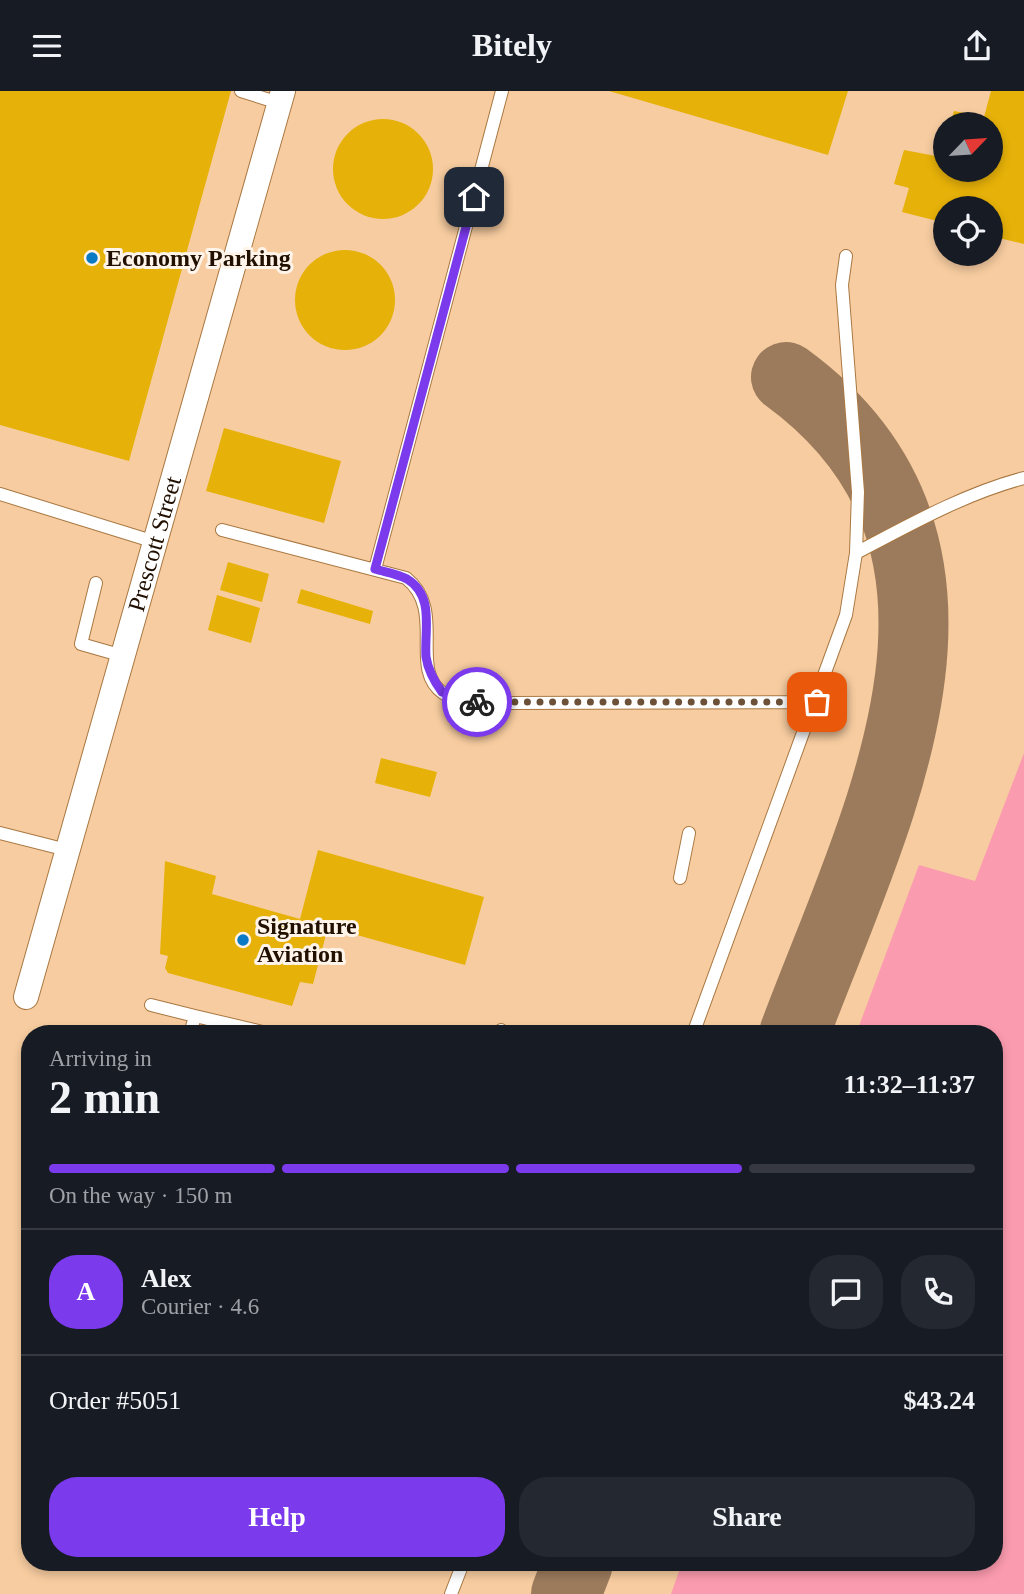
<!DOCTYPE html>
<html lang="en">
<head>
<meta charset="utf-8">
<style>
	body { margin:0; font-family:"Times New Roman",serif; background:#242831; color:#f1f3f6; height:100vh; display:flex; flex-direction:column; font-size:26px; white-space:nowrap }
	* { box-sizing:border-box; margin:0 }
	p { font-size:23px; color:#9ea1a6 }
	.icon { flex:none; width:38px; height:38px; fill:none; stroke:currentColor; stroke-width:2; stroke-linecap:round; stroke-linejoin:round }
	.map { position:relative; flex:1; overflow:hidden }
	.side { position:absolute; left:21px; top:934px; width:982px; height:546px; display:flex; flex-direction:column; background:#171b24; border-radius:28px; box-shadow:0 4px 10px #0003 }
	.side>* { flex:none }
	.needle { width:46px; rotate:65deg }
	.buttons { position:absolute; left:933px; top:21px; display:grid; gap:14px }
	.buttons a { display:grid; place-items:center; width:70px; height:70px; border-radius:50%; background:#171b24; box-shadow:0 4px 10px #0003; font-size:35px }
	.pin { position:absolute; display:grid; place-items:center; width:60px; height:60px; color:#fff; margin:-30px; border-radius:14px; box-shadow:0 4px 10px #0006 }
	.courier { position:absolute; display:grid; place-items:center; width:70px; height:70px; margin:-35px; border:5px solid #7c3aed; border-radius:50%; background:#fff; color:#222; box-shadow:0 2px 9px #0007 }
	.summary em { font-style:normal; font-weight:700 }
	.summary div { display:flex; flex-direction:column-reverse }
	.summary { display:flex; align-items:center; justify-content:space-between; height:119px; padding:0 28px }
	h1 { font-size:46px; font-weight:700; line-height:52px }
	.bar { display:grid; grid-template-columns:repeat(4,1fr); gap:10px 7px; align-content:center; height:84px; padding:0 28px }
	.bar i { height:9px; border-radius:5px; background:#363941 }
	.bar .current { background:#7c3aed }
	.bar p { grid-column:span 4 }
	.line { display:flex; align-items:center; gap:18px; padding:0 28px; border-top:2px solid #363941 }
	.line div { flex:1 }
	.round { display:grid; place-items:center; flex:none; width:74px; height:74px; border-radius:28px; background:#242831 }
	.primary-button { display:flex; gap:14px; margin-top:auto; padding:14px 28px }
	.primary-button a { flex:1; height:80px; border-radius:28px; background:#7c3aed; color:#fff; font-size:28px; font-weight:700; line-height:80px; text-align:center }
	.primary-button a+a { background:#242831; color:#f1f3f6 }
	header { display:flex; justify-content:space-between; align-items:center; height:91px; padding:0 28px; background:#171b24; font-size:32px; font-weight:700 }
	.map>svg:first-child { display:block }
</style>
</head>
<body>
<header><svg class="icon" aria-label="menu" viewBox="0 0 24 24"><path d="M4 6h16M4 12h16M4 18h16"/></svg>Bitely<svg class="icon" aria-label="share" viewBox="0 0 24 24"><path d="M12 15V3M7 8l5-5 5 5M5 13v7h14v-7"/></svg></header>
<div class="map">
<svg width="1024" height="1503" viewBox="0 0 1024 1503">
	<rect width="100%" height="100%" fill="#f7cca0"/>
	<!-- green -->
	<path fill="#fb9baf" d="M1024 662V1503H671L682 1472H994V943H856L919 774 975 790Z"/>
	<g fill="none" stroke-linecap="round" stroke-linejoin="round">
		<!-- taxiway -->
		<path stroke="#9c7b5c" stroke-width="70" d="M786 286C1022 458 873 731 794 943
			M566 1503 578 1472"/>
	</g>
	<!-- building -->
	<path fill="#e6b108" d="M0 0H231L129 370 0 334Z
		M609 0H848L828 64Z
		M991 0H1024V153L990 145V117H945V132L902 121 909 97 894 93 904 59 941 66 945 54V79H990V33H950L954 20 984 26Z
		M333 78a50 50 0 1 1 100 0a50 50 0 1 1-100 0Z
		M295 209a50 50 0 1 1 100 0a50 50 0 1 1-100 0Z
		M224 337 341 370 324 432 206 400Z
		M228 471 269 483 262 511 220 499Z
		M301 498 373 520 370 533 297 512Z
		M217 504 260 517 251 552 208 539Z
		M381 667 437 681 430 706 375 692Z
		M318 759 484 806 465 874 328 836 313 893 300 891 292 915 168 882 165 877 168 865 160 863 165 770 216 785 212 803 300 828Z"/>
	<g fill="none" stroke-linecap="round" stroke-linejoin="round">
		<defs>
			<path id="lane" d="M241 0 279 12
				M0 403 155 451
				M222 439 406 487C447 519 408 578 443 602 455 610 472 610 486 612L817 611
				M856 462C909 434 966 402 1024 387
				M375 478 502 0
				M96 492 81 553 123 565
				M0 742 67 759
				M680 787 689 742
				M151 914 195 925
				M501 939 502 943
				M190 943 195 925 271 943
				M693 943 846 524 856 462 858 401 842 194 846 165
				M451 1503 463 1472"/>
			<g id="street">
				<path id="s1" d="M26 906 283 0"/>
			</g>
		</defs>
		<!-- lane casing -->
		<use href="#lane" stroke="#a97842" stroke-width="14"/>
		<!-- street casing -->
		<use href="#street" stroke="#a97842" stroke-width="26"/>
		<!-- lane -->
		<use href="#lane" stroke="#fff" stroke-width="12"/>
		<!-- street -->
		<use href="#street" stroke="#fff" stroke-width="24"/>
	</g>
	<g fill="none" stroke-linecap="round" stroke-linejoin="round">
		<!-- done -->
		<path stroke="#6c5138" stroke-width="7" stroke-dasharray="0 12.6" d="M477 611H817"/>
		<!-- route -->
		<path stroke="#7c3aed" stroke-width="9" d="M474 106 375 478C385 481 398 483 407 488 435 505 424 539 426 566 428 579 434 590 442 601L477 611"/>
	</g>
	<!-- markers -->
	<g fill="#0b7ac4" stroke="#fff4e9" stroke-width="2.5">
		<circle cx="92" cy="167" r="7"/>
		<circle cx="243" cy="849" r="7"/>
	</g>
	<g text-anchor="middle" stroke-width="6" stroke-linejoin="round" paint-order="stroke">
		<!-- poi labels -->
		<g font-size="24" font-weight="bold" fill="#210f00" stroke="#fff4e9" text-anchor="start">
			<text x="106" y="175">Economy Parking</text>
			<text x="257" y="843">Signature<tspan x="257" dy="28">Aviation</tspan></text>
		</g>
		<!-- street labels -->
		<g font-size="24" fill="#210f00" stroke="#fff4e9">
			<text dy="8" stroke="none"><textPath href="#s1" startOffset="471">Prescott Street</textPath></text>
		</g>
	</g>
</svg>
<div class="buttons">
<a><svg class="needle" viewBox="-14 -14 28 28"><path d="M0-13l5 13h-10z" fill="#e53935"/><path d="M0 13l5-13h-10z" fill="#9ea1a6"/></svg></a>
<a><svg class="icon" aria-label="locate" viewBox="0 0 24 24"><circle cx="12" cy="12" r="6"/><path d="M12 2v4M12 18v4M2 12h4M18 12h4"/></svg></a>
</div>
<div class="pin" style="left:817px;top:611px;background:#ea580c"><svg class="icon" aria-label="bag" viewBox="0 0 24 24"><path d="M5 8h14l-1 12H6zM9 8a3 3 0 0 1 6 0"/></svg></div>
<div class="pin" style="left:474px;top:106px;background:#1f2937"><svg class="icon" aria-label="home" viewBox="0 0 24 24"><path d="M3 11l9-7 9 7M6 9v11h12V9"/></svg></div>
<div class="courier" style="left:477px;top:611px"><svg class="icon" aria-label="bike" viewBox="0 0 24 24"><circle cx="6" cy="16" r="4"/><circle cx="18" cy="16" r="4"/><path d="M6 16l4-8h5l3 8M10 8l3 8H6M13 5h3"/></svg></div>
<section class="side">
<div class="summary"><div><h1>2 min</h1><p>Arriving in</p></div><em>11:32–11:37</em></div>
<div class="bar"><i class="current"></i><i class="current"></i><i class="current"></i><i></i><p>On the way · 150 m</p></div>
<div class="line" style="height:126px"><b class="round" style="background:#7c3aed;color:#fff">A</b><div><b>Alex</b><p>Courier · 4.6</p></div><a class="round"><svg class="icon" aria-label="chat" viewBox="0 0 24 24"><path d="M4 5h16v11H9l-5 4z"/></svg></a><a class="round"><svg class="icon" aria-label="phone" viewBox="0 0 24 24"><path d="M5 4h4l2 5-3 2q2 4 5 5l2-3 5 2v4C11 20 4 13 5 4z"/></svg></a></div>
<div class="line" style="height:91px"><div>Order #5051</div><b>$43.24</b></div>
<div class="primary-button"><a>Help</a><a>Share</a></div>
</section>
</div>
</body>
</html>
